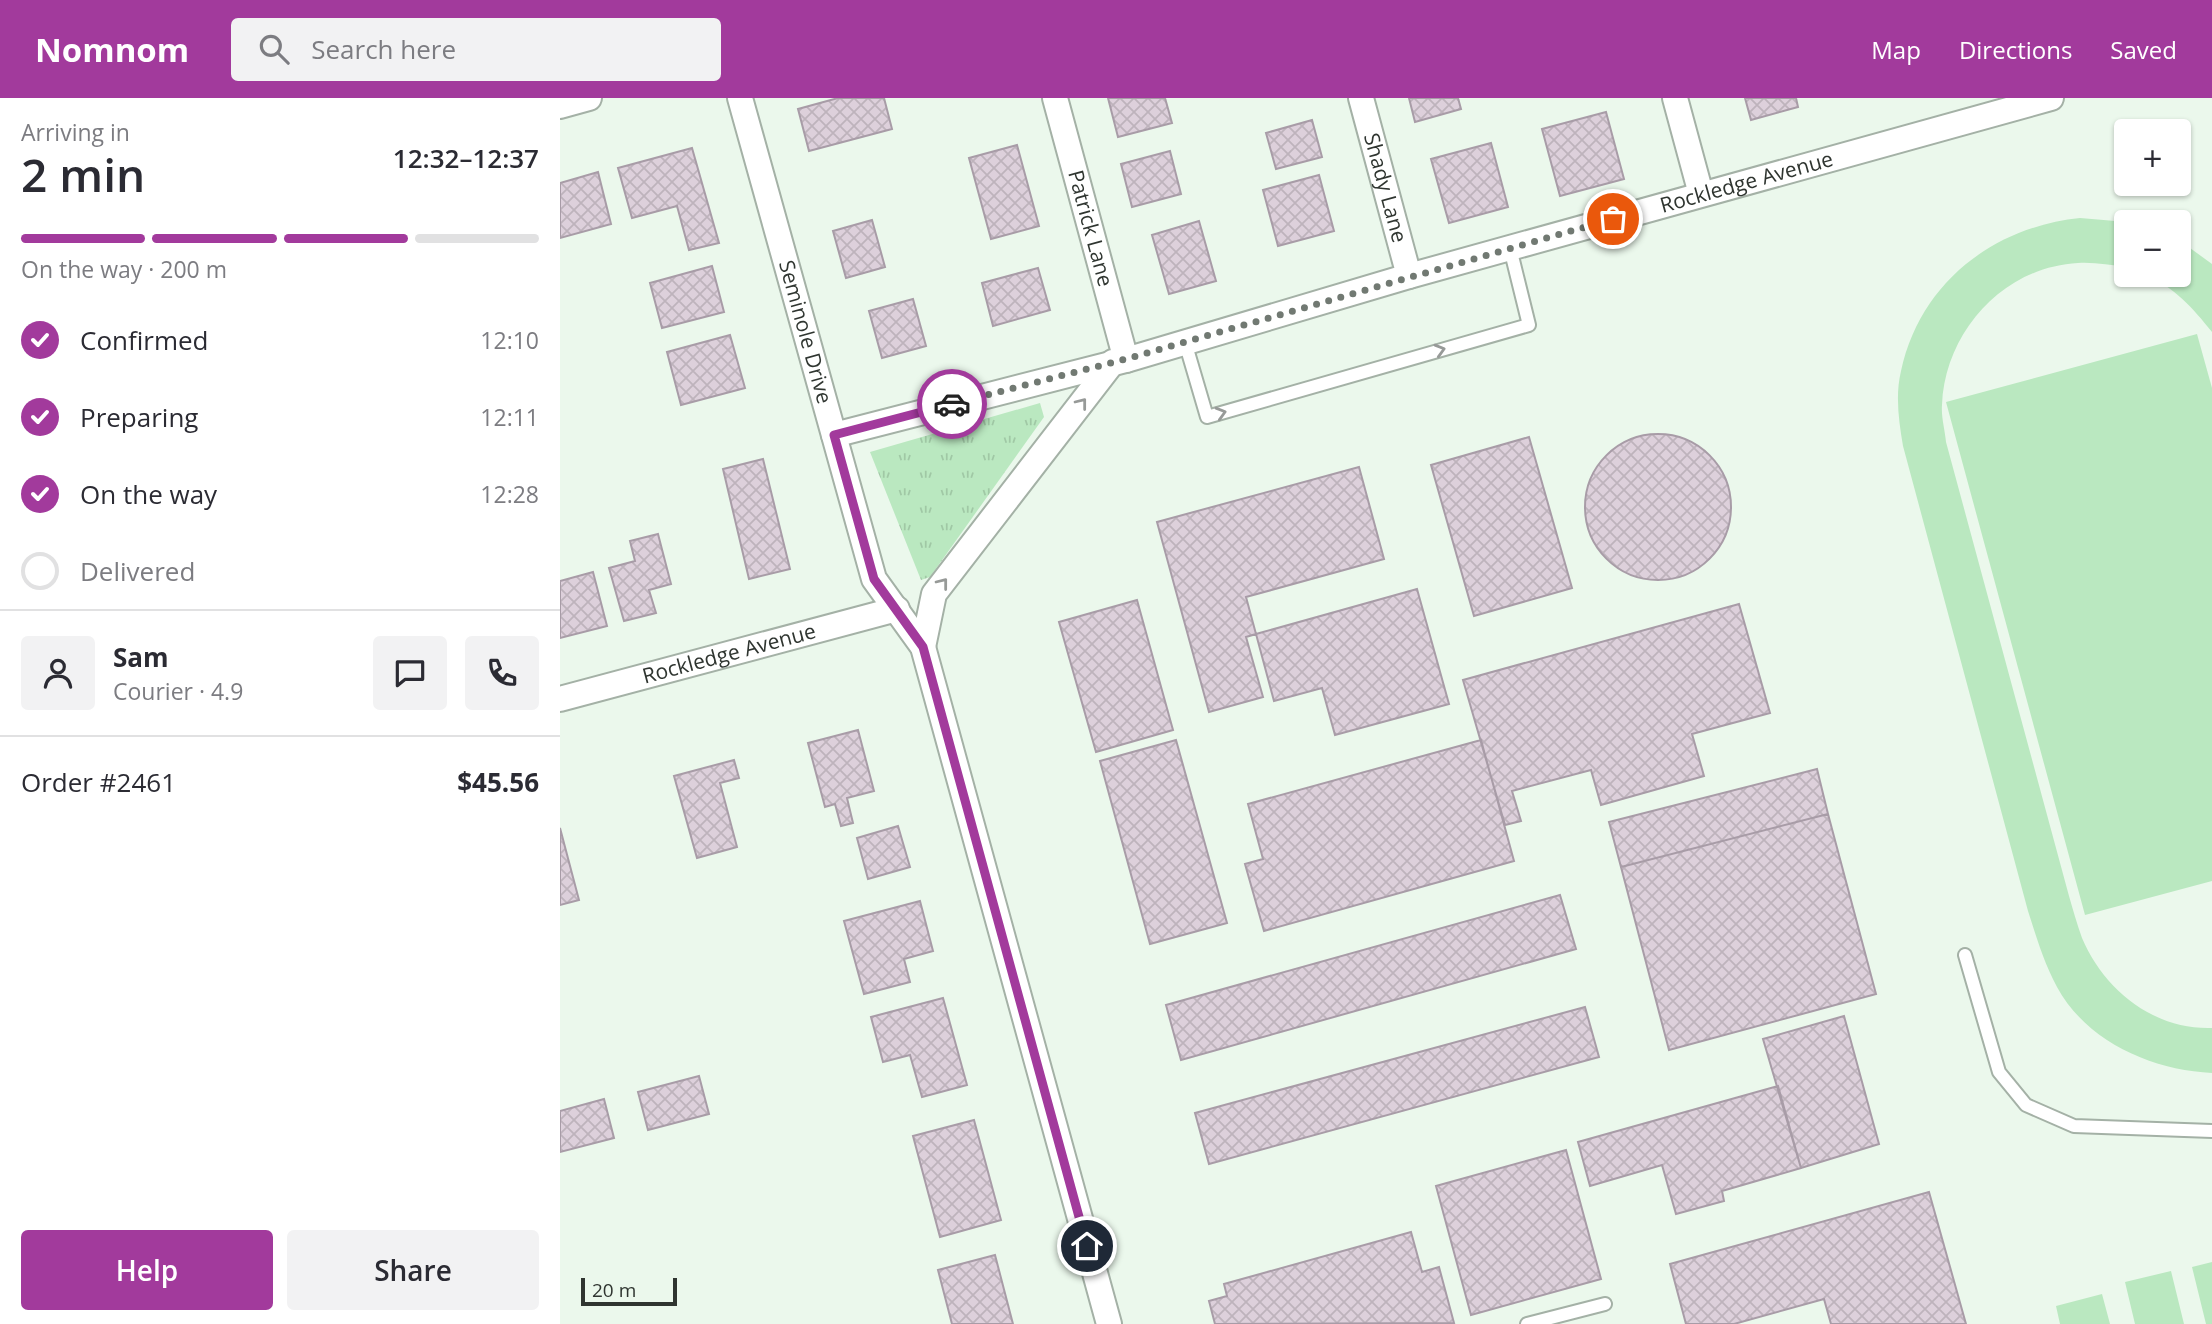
<!DOCTYPE html>
<html lang="en">
<head>
<meta charset="utf-8">
<style>
	body { margin:0; font-family:"Open Sans",sans-serif; background:#f2f2f3; color:#2b2b33; height:100vh; display:flex; flex-direction:column; font-size:26px; white-space:nowrap }
	* { box-sizing:border-box; margin:0 }
	p { font-size:23px; color:#7c7c81 }
	.icon { flex:none; width:38px; height:38px; fill:none; stroke:currentColor; stroke-width:2; stroke-linecap:round; stroke-linejoin:round }
	.map { position:relative; flex:1; overflow:hidden }
	.side { display:flex; flex-direction:column; background:#fff; width:560px }
	.side>* { flex:none }
	.fabs { position:absolute; left:1554px; top:21px; display:grid; gap:14px }
	.fabs a { display:grid; place-items:center; width:77px; height:77px; border-radius:7px; background:#fff; box-shadow:0 2px 5px #0004; font-size:35px }
	.scale { position:absolute; left:21px; bottom:18px; width:96px; box-sizing:border-box; padding-left:7px; border:4px solid #2f3530; border-top:0; font-size:19px; line-height:24px; white-space:nowrap; color:#2f3530; -webkit-text-stroke:5px #ebf8ec; paint-order:stroke }
	.pin { position:absolute; display:grid; place-items:center; width:60px; height:60px; color:#fff; margin:-30px; border:4px solid #fff; border-radius:50%; box-shadow:0 2px 7px #0007 }
	.courier { position:absolute; display:grid; place-items:center; width:70px; height:70px; margin:-35px; border:5px solid #a23a9c; border-radius:50%; background:#fff; color:#222; box-shadow:0 2px 9px #0007 }
	.overview em { font-style:normal; font-weight:600 }
	.overview div { display:flex; flex-direction:column-reverse }
	.overview { display:flex; align-items:center; justify-content:space-between; height:119px; padding:0 21px }
	h1 { font-size:46px; font-weight:600; line-height:52px }
	.bar { display:grid; grid-template-columns:repeat(4,1fr); gap:10px 7px; align-content:center; height:84px; padding:0 21px }
	.bar i { height:9px; border-radius:5px; background:#e1e1e2 }
	.bar .on { background:#a23a9c }
	.bar p { grid-column:span 4 }
	.line { display:flex; align-items:center; gap:18px; padding:0 21px; border-top:2px solid #e1e1e2 }
	.line div { flex:1 }
	.round { display:grid; place-items:center; flex:none; width:74px; height:74px; border-radius:7px; background:#f2f2f3 }
	ol { padding:0 21px; list-style:none }
	li { display:flex; align-items:center; gap:21px; height:77px }
	li p { margin-inline-start:auto }
	li .icon { padding:7px; border-radius:50%; background:#a23a9c; color:#fff; stroke-width:4 }
	li:last-child { color:#7c7c81 }
	li i { width:38px; height:38px; border:4px solid #e1e1e2; border-radius:50% }
	.cta { display:flex; gap:14px; margin-top:auto; padding:14px 21px }
	.cta a { flex:1; height:80px; border-radius:7px; background:#a23a9c; color:#fff; font-size:28px; font-weight:600; line-height:80px; text-align:center }
	.cta a+a { background:#f2f2f3; color:#2b2b33 }
	header { display:flex; align-items:center; gap:42px; box-sizing:border-box; height:98px; padding:0 35px; background:#a23a9c; color:#fff }
	header strong { font-size:33px }
	nav { display:flex; gap:38px; margin-inline-start:auto; font-size:24px }
	.search { width:490px; height:63px; background:#f2f2f3; display:flex; align-items:center; gap:18px; box-sizing:border-box; padding:0 24px; border-radius:7px; color:#7c7c81; font-size:26px }
	main { display:flex; flex:1; min-height:0 }
	.map>svg:first-child { display:block }
</style>
</head>
<body>
<header>
<strong>Nomnom</strong>
<div class="search"><svg class="icon" aria-label="search" viewBox="0 0 24 24"><circle cx="10" cy="10" r="6"/><path d="M15 15l6 6"/></svg>Search here</div>
<nav><a>Map</a><a>Directions</a><a>Saved</a></nav>
</header>
<main>
<section class="side">
<div class="overview"><div><h1>2 min</h1><p>Arriving in</p></div><em>12:32–12:37</em></div>
<div class="bar"><i class="on"></i><i class="on"></i><i class="on"></i><i></i><p>On the way · 200 m</p></div>
<ol>
<li><svg class="icon" aria-label="check" viewBox="0 0 24 24"><path d="M5 12l5 5 9-10"/></svg>Confirmed<p>12:10</p></li>
<li><svg class="icon" aria-label="check" viewBox="0 0 24 24"><path d="M5 12l5 5 9-10"/></svg>Preparing<p>12:11</p></li>
<li><svg class="icon" aria-label="check" viewBox="0 0 24 24"><path d="M5 12l5 5 9-10"/></svg>On the way<p>12:28</p></li>
<li><i></i>Delivered</li>
</ol>
<div class="line" style="height:126px"><a class="round"><svg class="icon" aria-label="person" viewBox="0 0 24 24"><circle cx="12" cy="8" r="4"/><path d="M4 21q1-7 8-7t8 7"/></svg></a><div><b>Sam</b><p>Courier · 4.9</p></div><a class="round"><svg class="icon" aria-label="chat" viewBox="0 0 24 24"><path d="M4 5h16v11H9l-5 4z"/></svg></a><a class="round"><svg class="icon" aria-label="phone" viewBox="0 0 24 24"><path d="M5 4h4l2 5-3 2q2 4 5 5l2-3 5 2v4C11 20 4 13 5 4z"/></svg></a></div>
<div class="line" style="height:91px"><div>Order #2461</div><b>$45.56</b></div>
<div class="cta"><a>Help</a><a>Share</a></div>
</section>
<div class="map">
<svg width="1652" height="1226" viewBox="0 0 1652 1226">
	<defs>
		<pattern id="grass-tufts" width="24" height="20" patternUnits="userSpaceOnUse" patternTransform="scale(1.75)"><rect width="24" height="20" fill="#bae8c0"/><path d="M3 7l-1-3M5 7V3M7 7l1-3M15 17l-1-3M17 17v-4M19 17l1-3" fill="none" stroke="#a0c8a5"/></pattern>
		<pattern id="building-cross-hatch" width="8" height="8" patternUnits="userSpaceOnUse" patternTransform="scale(1.75)"><rect width="8" height="8" fill="#ddd0db"/><path d="M0 0l8 8M0 8l8-8" fill="none" stroke="#beb3bc"/></pattern>
	</defs>
	<rect width="100%" height="100%" fill="#ebf8ec"/>
	<!-- grass -->
	<path fill="url(#grass-tufts)" d="M480 305 484 319 370 479 361 482 310 354Z"/>
	<!-- green -->
	<path fill="#bae8c0" d="M1520 120 1567 124 1566 169C1550 167 1534 164 1518 165 1443 169 1385 234 1382 307 1381 319 1385 332 1386 344L1509 798C1513 812 1517 826 1522 840 1544 892 1594 932 1652 930V975C1592 972 1527 944 1497 889 1484 865 1476 838 1468 813L1343 348C1339 324 1335 298 1341 273 1360 185 1433 129 1520 120Z
		M1619 142 1652 166V234C1633 210 1614 189 1586 177H1619Z
		M1637 236 1652 290V783L1525 817 1386 304Z
		M1652 1164V1226H1646L1632 1169Z
		M1611 1173 1624 1226H1575L1565 1184Z
		M1542 1196 1550 1226H1500L1496 1208Z"/>
	<!-- building -->
	<path fill="url(#building-cross-hatch)" stroke="#a89ca7" stroke-width="2" d="M278 0H324L332 31 249 53 238 11Z
		M548 0H605L612 25 558 39Z
		M849 0H898L901 11 855 24Z
		M1185 0H1236L1238 9 1191 22Z
		M1046 14 1064 81 1000 98 982 31Z
		M752 22 762 59 716 71 706 35Z
		M931 45 948 109 889 125 871 61Z
		M457 47 479 128 431 141 409 60Z
		M132 50 159 145 129 152 117 108 72 120 58 70Z
		M610 53 621 96 572 109 561 66Z
		M38 74 51 126 0 140V85Z
		M759 77 774 133 718 148 703 92Z
		M312 122 325 169 286 180 273 133Z
		M639 123 656 183 609 196 592 137Z
		M152 168 164 214 102 230 90 185Z
		M478 170 490 212 433 228 422 185Z
		M353 201 366 248 322 260 309 213Z
		M170 237 185 290 121 307 107 254Z
		M1025 409a73 73 0 1 1 146 0a73 73 0 1 1-146 0Z
		M969 339 1012 490 914 518 871 367Z
		M203 361 230 471 189 481 163 371Z
		M799 369 824 461 686 499 696 536 686 539 703 599 649 614 597 424Z
		M98 436 111 486 89 492 96 515 64 523 49 470 75 463 70 443Z
		M33 474 47 528 0 540V483Z
		M857 491 889 606 775 637 762 590 714 603 696 536Z
		M577 502 613 632 536 654 499 524Z
		M1179 506 1210 615 1132 636 1144 678 1041 707 1031 672 952 693 961 723 945 727 903 582Z
		M298 632 314 693 287 700 293 725 281 728 275 706 265 709 248 645Z
		M616 642 667 825 590 846 540 663Z
		M921 642 954 763 704 833 685 766 703 761 688 706Z
		M174 662 179 680 160 685 177 749 137 760 114 678Z
		M1257 671 1268 716 1061 769 1049 724Z
		M1268 716 1316 896 1109 952 1061 769Z
		M338 728 350 769 308 781 297 740Z
		M0 730 19 802 0 807Z
		M1000 797 1016 851 621 962 606 907Z
		M360 803 373 853 344 861 350 884 304 896 284 823Z
		M383 900 407 987 362 999 350 957 323 964 311 919Z
		M1025 909 1039 959 649 1066 635 1015Z
		M1284 918 1319 1046 1241 1070 1203 941Z
		M139 978 149 1016 88 1032 78 994Z
		M1218 988 1241 1070 1162 1093 1164 1103 1116 1116 1102 1067 1030 1088 1018 1044Z
		M44 1001 54 1040 0 1054V1013Z
		M414 1022 441 1122 380 1139 353 1038Z
		M1006 1052 1041 1181 911 1217 876 1088Z
		M1369 1094 1406 1226H1271L1264 1201 1174 1226H1126L1110 1166Z
		M851 1134 862 1174 879 1169 894 1225 655 1226 649 1203 667 1198 664 1186Z
		M435 1157 453 1226H392L378 1172Z"/>
	<g fill="none" stroke-linecap="round" stroke-linejoin="round">
		<defs>
			<path id="lane" d="M625 244 647 319 969 227 950 150
				M1405 857 1439 974 1466 1007 1514 1028 1652 1033
				M967 1226 1045 1206"/>
			<g id="street">
				<path id="s1" d="M180 0 314 481 363 549 549 1226"/>
				<path id="s2" d="M495 0 566 262"/>
				<path id="s3" d="M801 0 849 178"/>
				<path d="M1115 0 1141 96"/>
				<path d="M0 8 29 0"/>
				<path id="s4" d="M274 337 566 262 849 178 1491 0"/>
				<path d="M363 549 374 496 553 264"/>
				<path id="s5" d="M0 601 337 511"/>
			</g>
		</defs>
		<!-- lane casing -->
		<use href="#lane" stroke="#a4b1a6" stroke-width="16"/>
		<!-- street casing -->
		<use href="#street" stroke="#a4b1a6" stroke-width="28"/>
		<!-- lane -->
		<use href="#lane" stroke="#fff" stroke-width="12"/>
		<!-- street -->
		<use href="#street" stroke="#fff" stroke-width="24"/>
	</g>
	<!-- one-way arrows -->
	<defs><path id="oneway-chevron" d="M-2-3.5L2.5 0L-2 3.5" fill="none" stroke-width="1.6" stroke-linecap="round" stroke-linejoin="round" transform="scale(1.75)"/></defs>
	<g stroke="#979a98">
		<use href="#oneway-chevron" transform="translate(880 252) rotate(-16)"/>
		<use href="#oneway-chevron" transform="translate(522 305) rotate(-52)"/>
		<use href="#oneway-chevron" transform="translate(661 315) rotate(-16)"/>
		<use href="#oneway-chevron" transform="translate(383 485) rotate(-52)"/>
	</g>
	<g fill="none" stroke-linecap="round" stroke-linejoin="round">
		<!-- done -->
		<path stroke="#717972" stroke-width="7" stroke-dasharray="0 12.6" d="M392 306 566 261 1053 121"/>
		<!-- route -->
		<path stroke="#a23a9c" stroke-width="9" d="M392 306 274 337 314 481 363 549 527 1148"/>
	</g>
	<g text-anchor="middle" stroke-width="5" stroke-linejoin="round" paint-order="stroke">
		<!-- street labels -->
		<g font-size="21" fill="#2f3530" stroke="#ebf8ec">
			<text dy="7" stroke="none"><textPath href="#s4" startOffset="947">Rockledge Avenue</textPath></text>
			<text dy="7" stroke="none"><textPath href="#s3" startOffset="93">Shady Lane</textPath></text>
			<text dy="7" stroke="none"><textPath href="#s2" startOffset="135">Patrick Lane</textPath></text>
			<text dy="7" stroke="none"><textPath href="#s1" startOffset="243">Seminole Drive</textPath></text>
			<text dy="7" stroke="none"><textPath href="#s5" startOffset="175">Rockledge Avenue</textPath></text>
		</g>
	</g>
</svg>
<div class="fabs">
<a>+</a>
<a>−</a>
</div>
<div class="scale">20 m</div>
<div class="pin" style="left:1053px;top:121px;background:#ea580c"><svg class="icon" aria-label="bag" viewBox="0 0 24 24"><path d="M5 8h14l-1 12H6zM9 8a3 3 0 0 1 6 0"/></svg></div>
<div class="pin" style="left:527px;top:1148px;background:#1f2937"><svg class="icon" aria-label="home" viewBox="0 0 24 24"><path d="M3 11l9-7 9 7M6 9v11h12V9"/></svg></div>
<div class="courier" style="left:392px;top:306px"><svg class="icon" aria-label="car" viewBox="0 0 24 24"><path d="M5 17H2v-5l4-1 3-4h7l3 4 3 1v5h-3M9 17h6M6 11h13"/><circle cx="7" cy="17" r="2"/><circle cx="17" cy="17" r="2"/></svg></div>
</div>
</main>
</body>
</html>
